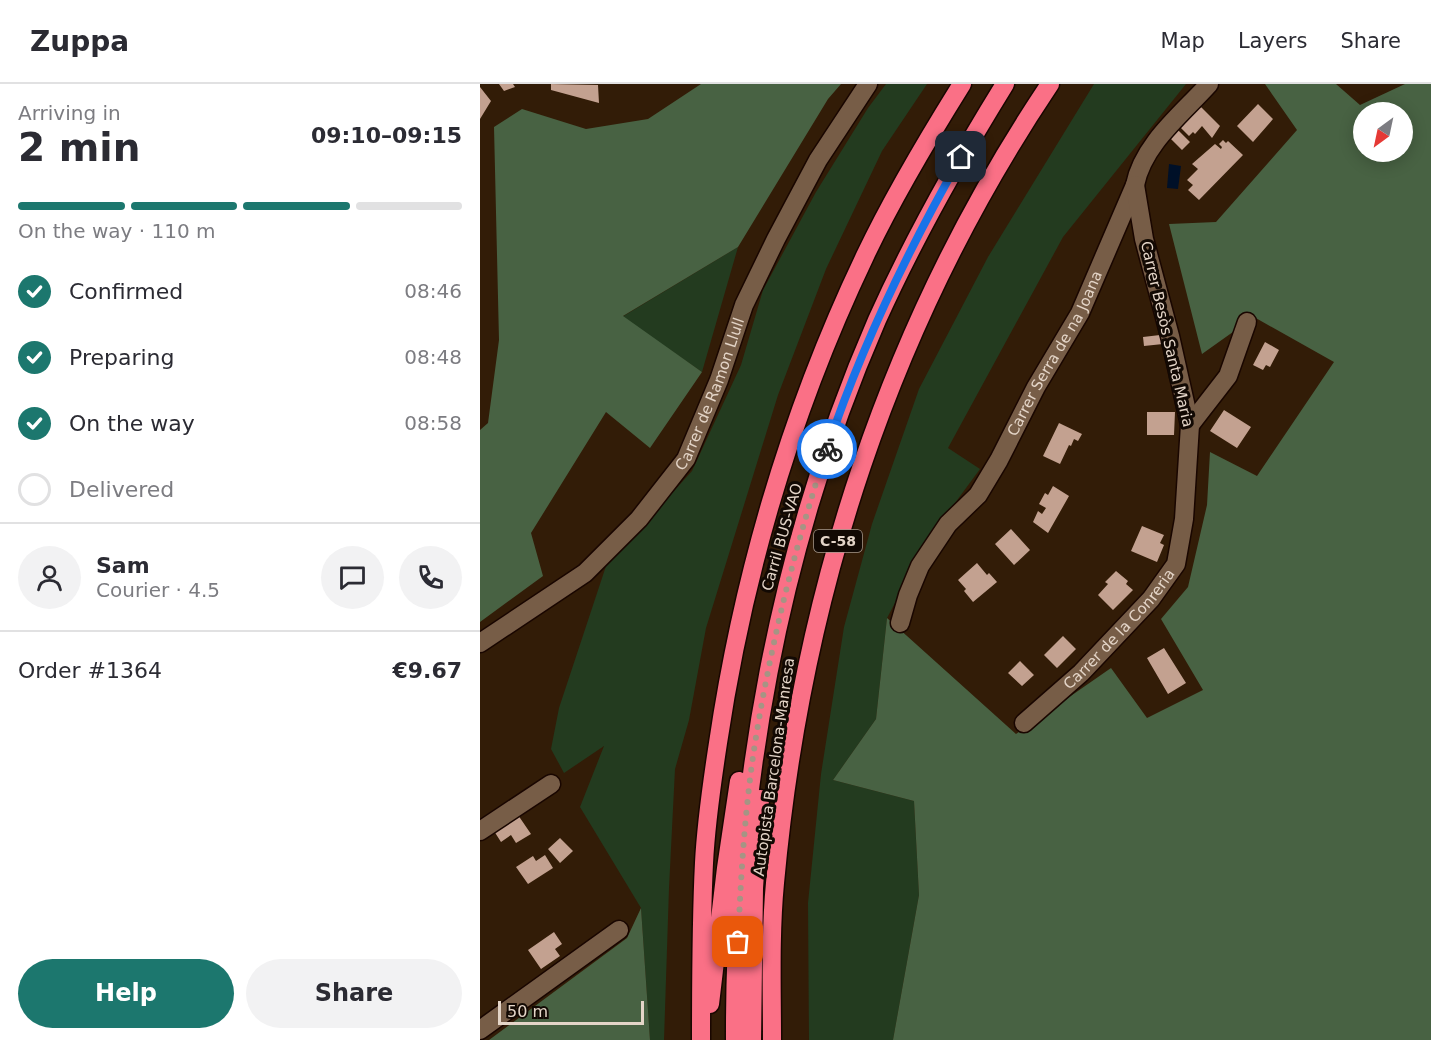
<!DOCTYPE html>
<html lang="en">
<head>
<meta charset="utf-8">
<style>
	body { margin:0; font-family:"DejaVu Sans",sans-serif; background:#f2f2f3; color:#2b2b33; height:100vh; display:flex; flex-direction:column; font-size:22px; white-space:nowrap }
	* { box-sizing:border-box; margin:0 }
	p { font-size:20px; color:#7c7c81 }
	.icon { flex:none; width:33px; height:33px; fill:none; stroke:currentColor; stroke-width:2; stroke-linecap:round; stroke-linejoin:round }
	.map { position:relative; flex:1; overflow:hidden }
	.sheet { display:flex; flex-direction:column; background:#fff; width:480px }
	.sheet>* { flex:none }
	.needle { width:39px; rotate:213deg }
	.controls { position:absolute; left:873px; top:18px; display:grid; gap:12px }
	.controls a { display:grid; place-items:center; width:60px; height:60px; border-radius:50%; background:#fff; box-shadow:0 3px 15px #0003; font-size:30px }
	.scale { position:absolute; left:18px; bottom:15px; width:146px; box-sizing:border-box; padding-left:6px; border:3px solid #e4d5c8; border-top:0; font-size:16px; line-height:21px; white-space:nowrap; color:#e4d5c8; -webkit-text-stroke:4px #120903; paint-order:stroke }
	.pin { position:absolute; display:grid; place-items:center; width:51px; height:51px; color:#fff; margin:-26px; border-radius:12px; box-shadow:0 3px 9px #0006 }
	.courier { position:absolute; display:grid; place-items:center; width:60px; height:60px; margin:-30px; border:4px solid #1a73e8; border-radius:50%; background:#fff; color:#222; box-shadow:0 2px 8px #0007 }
	.headline em { font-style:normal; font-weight:800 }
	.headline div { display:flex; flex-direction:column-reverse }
	.headline { display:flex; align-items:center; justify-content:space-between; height:102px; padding:0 18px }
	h1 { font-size:39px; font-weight:800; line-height:45px }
	.bar { display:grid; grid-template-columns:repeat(4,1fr); gap:9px 6px; align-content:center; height:72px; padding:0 18px }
	.bar i { height:8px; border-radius:4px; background:#e1e1e2 }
	.bar .selected { background:#1c776e }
	.bar p { grid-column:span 4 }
	.line { display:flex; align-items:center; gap:15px; padding:0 18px; border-top:2px solid #e1e1e2 }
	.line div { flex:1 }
	.round { display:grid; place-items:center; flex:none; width:63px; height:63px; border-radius:32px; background:#f2f2f3 }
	ol { padding:0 18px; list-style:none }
	li { display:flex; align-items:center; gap:18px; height:66px }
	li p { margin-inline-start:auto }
	li .icon { padding:6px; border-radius:50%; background:#1c776e; color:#fff; stroke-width:4 }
	li:last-child { color:#7c7c81 }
	li i { width:33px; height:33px; border:3px solid #e1e1e2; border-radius:50% }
	.cta { display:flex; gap:12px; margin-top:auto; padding:12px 18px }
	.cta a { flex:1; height:69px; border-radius:36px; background:#1c776e; color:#fff; font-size:24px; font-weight:800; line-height:69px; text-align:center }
	.cta a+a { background:#f2f2f3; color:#2b2b33 }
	header { display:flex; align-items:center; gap:36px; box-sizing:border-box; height:84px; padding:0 30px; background:#fff; border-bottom:2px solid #e1e1e2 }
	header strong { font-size:28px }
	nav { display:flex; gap:33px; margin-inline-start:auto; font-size:21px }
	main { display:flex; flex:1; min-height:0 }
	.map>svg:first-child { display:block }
</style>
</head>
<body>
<header>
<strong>Zuppa</strong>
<nav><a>Map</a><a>Layers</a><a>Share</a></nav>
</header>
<main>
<section class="sheet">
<div class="headline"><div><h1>2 min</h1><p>Arriving in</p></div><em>09:10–09:15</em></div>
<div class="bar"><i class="selected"></i><i class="selected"></i><i class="selected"></i><i></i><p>On the way · 110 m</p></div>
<ol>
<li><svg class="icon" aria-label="check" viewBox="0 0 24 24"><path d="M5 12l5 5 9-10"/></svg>Confirmed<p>08:46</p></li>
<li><svg class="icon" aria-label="check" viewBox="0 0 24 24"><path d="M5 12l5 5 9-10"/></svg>Preparing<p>08:48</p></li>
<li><svg class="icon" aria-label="check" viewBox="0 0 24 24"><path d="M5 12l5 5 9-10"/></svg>On the way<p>08:58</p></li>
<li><i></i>Delivered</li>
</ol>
<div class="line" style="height:108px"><a class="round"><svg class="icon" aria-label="person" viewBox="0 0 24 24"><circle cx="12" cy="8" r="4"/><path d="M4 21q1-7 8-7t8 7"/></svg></a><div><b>Sam</b><p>Courier · 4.5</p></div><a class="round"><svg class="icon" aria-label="chat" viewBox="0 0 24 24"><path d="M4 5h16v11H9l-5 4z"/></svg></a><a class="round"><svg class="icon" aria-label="phone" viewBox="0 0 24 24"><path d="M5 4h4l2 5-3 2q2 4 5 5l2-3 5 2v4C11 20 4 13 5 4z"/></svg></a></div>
<div class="line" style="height:78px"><div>Order #1364</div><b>€9.67</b></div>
<div class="cta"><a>Help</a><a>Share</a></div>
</section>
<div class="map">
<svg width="951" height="956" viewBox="0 0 951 956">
	<rect width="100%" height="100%" fill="#321c07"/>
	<!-- green -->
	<path fill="#233b1f" d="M406 0H447L402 67 346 185 298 311 226 544 209 636 195 685 189 804 184 956H170L161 824 100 723 124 662 84 689 71 665 79 624 126 482 212 387 261 281 283 206 336 108 388 24Z
		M614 0H706L583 153 468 364 500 385 450 453 407 534 396 635 353 696 434 717 439 811 413 956H329L328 819 341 690 364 543 392 440 439 305 508 173Z
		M258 163 222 288 142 233Z"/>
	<!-- forest -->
	<path fill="#486243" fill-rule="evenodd" d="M221 0H361L348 15 258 163 143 232 222 288 170 364 126 328 51 449 63 492 0 538V346L8 339 19 256 14 43 42 25 106 45 168 35Z
		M785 0H856L880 21 925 0H951V956H413L439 811 434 717 353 696 396 635 407 534 536 650 631 584 667 634 723 606 681 535 708 503 727 421 730 368 777 392 854 278 774 233 722 270 689 140 736 138 817 46ZM884 28H922V68H884Z
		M161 824 170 956H9L147 854Z"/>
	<!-- water -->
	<path fill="#001028" d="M689 80 701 82 698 105 687 104Z"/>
	<!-- building -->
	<path fill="#c3a190" d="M19 0H33L35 3 24 7Z
		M71 0 118 1 119 19 71 6Z
		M0 3 11 17 0 35Z
		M718 20 740 42 732 54 722 42 715 50 713 48 709 52 698 41Z
		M778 20 793 35 773 58 757 42Z
		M697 45 710 58 702 66 689 53Z
		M743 56 746 59 748 57 763 71 719 116 708 106 713 101 707 96 718 85 712 80 735 60 741 65 742 63 739 60Z
		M680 251 683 260 664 262 663 253Z
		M785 258 799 266 790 283 786 281 783 286 773 281Z
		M744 326 771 343 757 364 730 347Z
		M667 328H695L694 351H667Z
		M579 339 602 350 598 357 594 355 591 362 589 361 580 380 563 372Z
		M573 402 589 412 568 449 553 438 558 427 562 430 566 424 559 420 565 409 568 411Z
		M662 442 684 451 680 459 684 461 677 478 651 467Z
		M531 445 550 466 534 481 515 460Z
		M497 479 507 491 509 489 517 498 493 518 484 507 486 505 478 496Z
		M636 487 648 497 646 500 653 506 633 526 618 511 628 500 625 498Z
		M583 552 596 565 577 584 564 571Z
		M684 564 706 599 688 610 667 574Z
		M540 577 554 591 542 602 528 589Z
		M38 731 51 750 36 759 31 751 21 758 14 747Z
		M80 754 93 767 80 779 68 765Z
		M65 771 73 784 48 800 36 783 53 772 56 777Z
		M74 848 82 860 75 865 80 872 61 885 48 866Z"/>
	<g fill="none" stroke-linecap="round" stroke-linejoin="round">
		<defs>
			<g id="minor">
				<path d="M710 341 748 292 767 238"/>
				<path id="s1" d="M420 539 428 511 440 482 468 440 498 411 519 376 556 303 600 229 655 101C663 60 702 30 729 0"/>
				<path id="s2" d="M0 559 105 489 159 435 206 375 239 296 264 221 296 155 338 76 388 0"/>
				<path id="s3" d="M544 639 601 589 671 515 696 480 704 435 710 341 690 252 664 155 655 101"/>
				<path d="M0 747 71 700"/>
				<path d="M0 946 139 846"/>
			</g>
			<path id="highway" d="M230 920 246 784 259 697
				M221 956C221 897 221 838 224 779 226 739 232 698 238 659 263 491 312 325 385 172 413 113 447 56 482 0
				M255 956C254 709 298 463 397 236 434 154 478 76 525 0
				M272 956 274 804 280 715
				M292 956C292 904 290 851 295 799 321 512 409 240 570 0"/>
		</defs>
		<!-- minor casing -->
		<use href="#minor" stroke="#190600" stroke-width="21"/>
		<!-- highway casing -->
		<use href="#highway" stroke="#190600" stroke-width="21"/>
		<!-- minor -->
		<use href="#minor" stroke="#775d47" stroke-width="18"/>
		<!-- highway -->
		<use href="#highway" stroke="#fa7086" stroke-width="18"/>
	</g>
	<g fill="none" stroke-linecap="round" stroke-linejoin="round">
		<!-- done -->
		<path stroke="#a69484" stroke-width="6" stroke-dasharray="0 10.8" d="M258 858C261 789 265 721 276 653 292 555 316 459 347 365"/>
		<!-- route -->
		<path stroke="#1a73e8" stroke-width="8" d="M347 365C381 263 428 166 481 73"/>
	</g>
	<g text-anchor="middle" stroke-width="6" stroke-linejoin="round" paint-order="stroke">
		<!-- shield labels -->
		<rect fill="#120903" stroke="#a5988d" stroke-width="1.5" x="334" y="446" width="48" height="22" rx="4.5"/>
		<g font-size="14" font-weight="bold" fill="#e4d5c8">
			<text x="358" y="462">C-58</text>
		</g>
		<!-- street labels -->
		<g font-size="15" fill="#e4d5c8" stroke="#120903">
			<text transform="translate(687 250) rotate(77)" y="5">Carrer Besòs Santa Maria</text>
			<text dy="5" stroke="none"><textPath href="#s1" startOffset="314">Carrer Serra de na Joana</textPath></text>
			<text dy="5" stroke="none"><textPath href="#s2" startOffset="348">Carrer de Ramon Llull</textPath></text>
			<text transform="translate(302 453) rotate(-74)" y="5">Carril BUS-VAO</text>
			<text dy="5" stroke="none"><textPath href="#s3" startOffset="134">Carrer de la Conreria</textPath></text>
			<text transform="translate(294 683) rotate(-82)" y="5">Autopista Barcelona-Manresa</text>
		</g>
	</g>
</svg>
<div class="controls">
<a><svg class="needle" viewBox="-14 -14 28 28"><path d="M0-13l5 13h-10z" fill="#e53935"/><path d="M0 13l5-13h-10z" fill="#7c7c81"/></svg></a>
</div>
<div class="scale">50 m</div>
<div class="pin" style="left:258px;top:858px;background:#ea580c"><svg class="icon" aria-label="bag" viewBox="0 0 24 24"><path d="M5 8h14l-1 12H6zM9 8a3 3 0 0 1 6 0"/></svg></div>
<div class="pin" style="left:481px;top:73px;background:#1f2937"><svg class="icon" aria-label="home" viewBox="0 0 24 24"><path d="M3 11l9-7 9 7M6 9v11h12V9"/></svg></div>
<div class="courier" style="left:347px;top:365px"><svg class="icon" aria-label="bike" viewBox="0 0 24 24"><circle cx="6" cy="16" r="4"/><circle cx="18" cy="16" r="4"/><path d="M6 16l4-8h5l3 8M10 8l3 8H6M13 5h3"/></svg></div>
</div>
</main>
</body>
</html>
